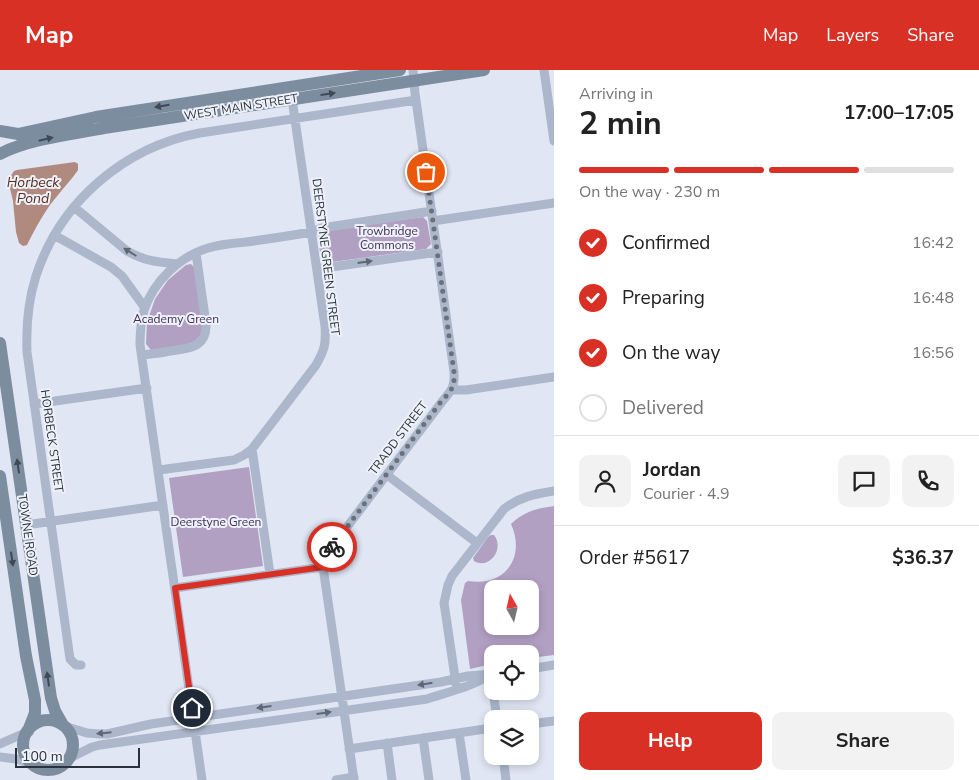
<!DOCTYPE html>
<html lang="en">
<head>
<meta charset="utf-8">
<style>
	body { margin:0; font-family:"Nunito Sans",sans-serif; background:#f2f2f2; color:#222; height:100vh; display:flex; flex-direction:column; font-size:19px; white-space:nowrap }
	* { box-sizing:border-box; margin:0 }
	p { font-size:16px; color:#767676 }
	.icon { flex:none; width:28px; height:28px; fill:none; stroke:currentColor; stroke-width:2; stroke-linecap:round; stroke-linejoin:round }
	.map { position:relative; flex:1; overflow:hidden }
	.sheet { display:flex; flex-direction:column; background:#fff; width:425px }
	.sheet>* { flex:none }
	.needle { width:32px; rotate:352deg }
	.buttons { position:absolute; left:484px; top:510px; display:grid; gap:10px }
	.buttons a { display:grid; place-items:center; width:55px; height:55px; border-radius:10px; background:#fff; box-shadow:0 2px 8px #0003; font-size:25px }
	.scale { position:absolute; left:15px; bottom:12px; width:125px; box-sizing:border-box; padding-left:5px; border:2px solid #2b323a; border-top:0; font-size:14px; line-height:18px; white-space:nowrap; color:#2b323a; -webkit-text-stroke:4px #edf1fa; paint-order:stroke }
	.pin { position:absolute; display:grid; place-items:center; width:42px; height:42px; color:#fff; margin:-21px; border:2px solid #fff; border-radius:50%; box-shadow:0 1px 5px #0007 }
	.courier { position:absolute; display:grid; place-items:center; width:50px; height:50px; margin:-25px; border:4px solid #d93025; border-radius:50%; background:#fff; color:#222; box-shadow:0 1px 6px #0007 }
	.overview em { font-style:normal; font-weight:700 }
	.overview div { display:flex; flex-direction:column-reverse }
	.overview { display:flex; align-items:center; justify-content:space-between; height:85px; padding:0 25px }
	h1 { font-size:32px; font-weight:700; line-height:38px }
	.bar { display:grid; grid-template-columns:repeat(4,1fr); gap:8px 5px; align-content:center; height:60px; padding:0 25px }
	.bar i { height:6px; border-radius:4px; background:#e0e0e0 }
	.bar .current { background:#d93025 }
	.bar p { grid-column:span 4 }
	.line { display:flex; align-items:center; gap:12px; padding:0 25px; border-top:1px solid #e0e0e0 }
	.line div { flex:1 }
	.round { display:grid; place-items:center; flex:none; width:52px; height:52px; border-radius:10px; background:#f2f2f2 }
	ol { padding:0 25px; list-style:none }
	li { display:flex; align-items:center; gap:15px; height:55px }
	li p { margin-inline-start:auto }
	li .icon { padding:5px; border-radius:50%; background:#d93025; color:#fff; stroke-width:4 }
	li:last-child { color:#767676 }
	li i { width:28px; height:28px; border:2px solid #e0e0e0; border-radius:50% }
	.cta { display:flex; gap:10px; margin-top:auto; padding:10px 25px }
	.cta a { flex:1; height:58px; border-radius:10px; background:#d93025; color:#fff; font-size:20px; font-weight:700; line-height:58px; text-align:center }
	.cta a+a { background:#f2f2f2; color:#222 }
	header { display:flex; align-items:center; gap:30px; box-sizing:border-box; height:70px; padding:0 25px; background:#d93025; color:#fff }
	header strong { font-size:24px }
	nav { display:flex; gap:28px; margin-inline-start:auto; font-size:18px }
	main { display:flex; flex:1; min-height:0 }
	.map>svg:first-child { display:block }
</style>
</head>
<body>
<header>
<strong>Map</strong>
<nav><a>Map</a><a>Layers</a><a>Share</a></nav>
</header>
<main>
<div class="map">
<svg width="554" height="710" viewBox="0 0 554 710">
	<rect width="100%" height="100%" fill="#e0e6f3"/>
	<!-- green -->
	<path fill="#b2a0c3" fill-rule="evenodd" d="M423 147 427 151 431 174 426 179 325 193 321 190 318 167 322 161Z
		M191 194 194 197 203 255C202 260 202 265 197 269 189 278 163 278 151 280L146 274 147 252 155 229 168 210 186 195Z
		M249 397 263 496 183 507 169 408Z
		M554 436V585L530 588V584H492V594L470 599 461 530 465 513 468 511C505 517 526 487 511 454 525 441 535 439 554 436ZM492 519H530V556H492Z
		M491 465H494C505 479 489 500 474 491L473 488 488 467Z"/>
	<!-- water -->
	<path fill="#b08a7f" d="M75 92 78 94V100C72 109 65 116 58 125 45 140 36 157 27 175L23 176 19 173 16 162 13 131 8 110 14 101 17 100Z"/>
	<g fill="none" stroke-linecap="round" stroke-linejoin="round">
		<!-- street -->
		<path stroke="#acb7cc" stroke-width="9" d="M544 0 554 71
			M74 137 127 181C145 191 156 192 177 194
			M433 151 554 133
			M54 165 111 197 122 206 145 238
			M317 199 438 182
			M142 285C151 284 161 283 170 281 189 278 207 278 206 254L196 183
			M452 320H466L554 307
			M34 334 147 318
			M252 379 270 504
			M159 400 234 390 244 385 252 379 316 295C325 279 326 274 325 256L292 29
			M387 405 477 473
			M26 455 163 435
			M175 518 323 497
			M81 595H76L70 589 27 282C26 256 28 231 36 206 60 132 124 77 200 63L416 30
			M530 599 554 595
			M456 614 444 533 448 515 452 506 504 439C519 427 535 424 554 421
			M493 621 497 649
			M530 654 554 651
			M64 656 87 663 100 664H107L151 654 441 612 468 606 492 604
			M459 663 466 710
			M423 668 429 710
			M387 673 392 710
			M0 674 27 662
			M349 679 492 658
			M503 686 506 710
			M0 687 16 689 32 694
			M70 688 92 677 100 675 427 629C448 622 471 617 490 605
			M202 710 140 275C140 263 141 251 144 240 154 211 179 187 208 178 220 174 234 173 246 172 268 169 289 166 311 162L322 158 432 141
			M336 710 354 707
			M354 710 323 497 325 486 328 482 441 333C451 320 455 319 454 302L415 23 413 0"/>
		<!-- secondary -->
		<path stroke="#7d8da0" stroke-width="12" d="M0 61 18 64 96 47 400 0
			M0 84C28 69 73 64 104 58L484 0
			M0 273 51 628 55 641 63 655
			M0 406 26 586 35 630V643L28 661
			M23 675a25 25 0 1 1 50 0a25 25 0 1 1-50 0Z"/>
	</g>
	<!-- one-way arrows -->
	<defs><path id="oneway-solid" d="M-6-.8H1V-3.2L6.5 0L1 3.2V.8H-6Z" transform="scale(1.25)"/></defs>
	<g fill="#404954">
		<use href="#oneway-solid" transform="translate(328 24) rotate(-8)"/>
		<use href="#oneway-solid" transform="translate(162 36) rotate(171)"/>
		<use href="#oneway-solid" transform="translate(46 69) rotate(-13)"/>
		<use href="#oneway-solid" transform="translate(18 396) rotate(-98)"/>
		<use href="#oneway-solid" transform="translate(12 489) rotate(82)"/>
		<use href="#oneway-solid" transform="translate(48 609) rotate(-98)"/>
	</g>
	<g fill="#5f6774">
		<use href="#oneway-solid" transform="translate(130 182) rotate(-148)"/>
		<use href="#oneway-solid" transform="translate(365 192) rotate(-8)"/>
		<use href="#oneway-solid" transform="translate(425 614) rotate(171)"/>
		<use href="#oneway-solid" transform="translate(264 637) rotate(172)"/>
		<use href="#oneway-solid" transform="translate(324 643) rotate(-8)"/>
		<use href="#oneway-solid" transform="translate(104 663) rotate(174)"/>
	</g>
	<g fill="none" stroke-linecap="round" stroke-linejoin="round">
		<!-- done -->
		<path stroke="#6a717b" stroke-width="5" stroke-dasharray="0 9" d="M332 477 440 333C451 320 455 319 454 302L426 102"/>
		<!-- route -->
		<path stroke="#d93025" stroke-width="6" d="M192 638 175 518 323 497 325 486 332 477"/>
	</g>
	<g text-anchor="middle" stroke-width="4" stroke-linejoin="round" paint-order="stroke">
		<!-- street labels -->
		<g font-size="12" fill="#2b323a" stroke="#edf1fa">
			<text transform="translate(241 37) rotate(-9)" y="4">WEST MAIN STREET</text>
			<text transform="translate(326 187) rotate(83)" y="4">DEERSTYNE GREEN STREET</text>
			<text transform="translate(398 368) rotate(-53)" y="4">TRADD STREET</text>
			<text transform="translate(52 371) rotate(82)" y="4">HORBECK STREET</text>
			<text transform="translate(28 465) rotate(82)" y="4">TOWNE ROAD</text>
		</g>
		<!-- park labels -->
		<g font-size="12" fill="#452f58" stroke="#edf1fa">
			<text x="387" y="165">Trowbridge<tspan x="387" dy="14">Commons</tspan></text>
			<text x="176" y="253">Academy Green</text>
			<text x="216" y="456">Deerstyne Green</text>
		</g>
		<!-- water labels -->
		<g font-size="14" font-style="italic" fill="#5b2f20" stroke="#edf1fa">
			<text x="33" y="117">Horbeck<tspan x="33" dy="16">Pond</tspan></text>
		</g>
	</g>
</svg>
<div class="buttons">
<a><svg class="needle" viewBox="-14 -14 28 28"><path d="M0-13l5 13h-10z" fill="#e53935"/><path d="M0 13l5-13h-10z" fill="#767676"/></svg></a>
<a><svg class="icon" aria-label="locate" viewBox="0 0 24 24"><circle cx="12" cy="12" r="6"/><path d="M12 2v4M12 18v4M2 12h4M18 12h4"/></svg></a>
<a><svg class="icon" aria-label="layers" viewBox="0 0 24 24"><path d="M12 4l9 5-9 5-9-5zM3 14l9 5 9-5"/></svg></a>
</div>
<div class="scale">100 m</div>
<div class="pin" style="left:426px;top:102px;background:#ea580c"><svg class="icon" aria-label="bag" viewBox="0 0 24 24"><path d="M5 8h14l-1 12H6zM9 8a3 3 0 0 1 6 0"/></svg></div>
<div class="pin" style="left:192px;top:638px;background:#1f2937"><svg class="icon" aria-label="home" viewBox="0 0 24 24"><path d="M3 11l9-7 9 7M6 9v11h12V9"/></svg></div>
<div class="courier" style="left:332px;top:477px"><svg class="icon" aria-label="bike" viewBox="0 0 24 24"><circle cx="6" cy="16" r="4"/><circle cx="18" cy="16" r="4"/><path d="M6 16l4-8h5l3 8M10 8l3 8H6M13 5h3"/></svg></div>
</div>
<section class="sheet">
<div class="overview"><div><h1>2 min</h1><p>Arriving in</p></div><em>17:00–17:05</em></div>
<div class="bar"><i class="current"></i><i class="current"></i><i class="current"></i><i></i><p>On the way · 230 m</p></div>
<ol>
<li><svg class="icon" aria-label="check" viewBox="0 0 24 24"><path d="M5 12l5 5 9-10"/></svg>Confirmed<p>16:42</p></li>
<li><svg class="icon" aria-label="check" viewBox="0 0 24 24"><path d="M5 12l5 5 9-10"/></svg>Preparing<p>16:48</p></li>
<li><svg class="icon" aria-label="check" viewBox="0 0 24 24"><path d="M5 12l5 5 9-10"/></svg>On the way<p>16:56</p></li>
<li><i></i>Delivered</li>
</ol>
<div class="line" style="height:90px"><a class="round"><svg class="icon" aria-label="person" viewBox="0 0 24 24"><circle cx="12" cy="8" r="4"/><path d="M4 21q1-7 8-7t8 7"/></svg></a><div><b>Jordan</b><p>Courier · 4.9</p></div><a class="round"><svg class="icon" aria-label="chat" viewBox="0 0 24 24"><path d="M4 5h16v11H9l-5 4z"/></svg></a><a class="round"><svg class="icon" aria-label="phone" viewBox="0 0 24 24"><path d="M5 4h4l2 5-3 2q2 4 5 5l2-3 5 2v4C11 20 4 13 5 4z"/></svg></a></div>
<div class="line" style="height:65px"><div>Order #5617</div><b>$36.37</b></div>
<div class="cta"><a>Help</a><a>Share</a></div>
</section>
</main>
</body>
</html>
